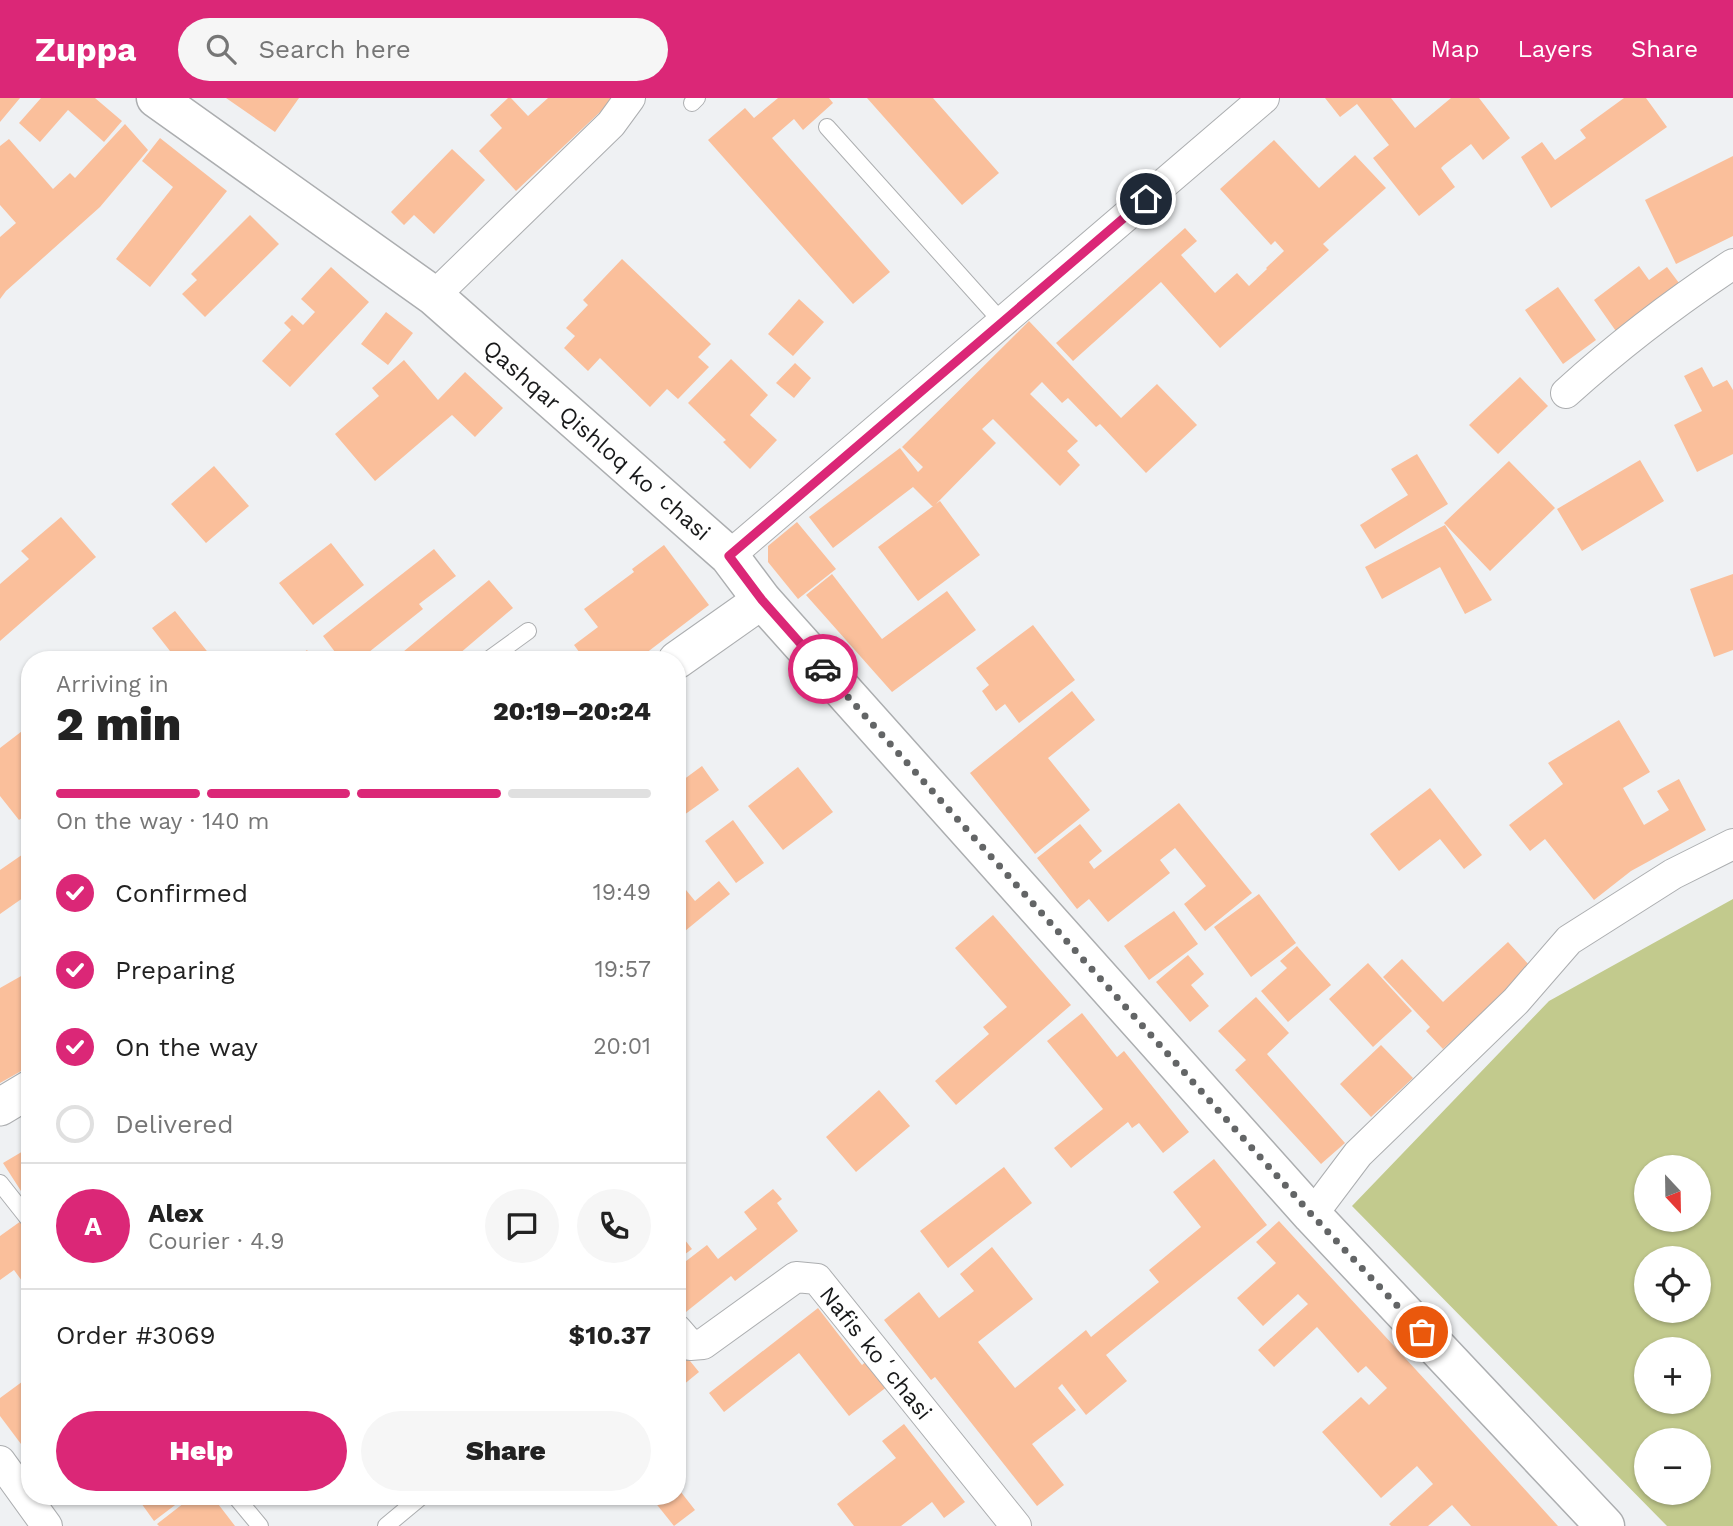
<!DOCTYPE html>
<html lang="en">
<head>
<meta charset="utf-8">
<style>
	body { margin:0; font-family:"Work Sans",sans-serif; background:#f6f6f6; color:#222; height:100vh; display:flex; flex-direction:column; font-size:26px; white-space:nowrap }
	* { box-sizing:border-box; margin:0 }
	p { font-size:23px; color:#767676 }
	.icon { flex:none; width:38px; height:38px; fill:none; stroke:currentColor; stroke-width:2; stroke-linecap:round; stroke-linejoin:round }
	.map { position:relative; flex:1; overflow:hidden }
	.panel { position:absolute; left:21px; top:553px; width:665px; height:854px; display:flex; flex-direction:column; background:#fff; border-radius:28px; box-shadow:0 2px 5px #0004 }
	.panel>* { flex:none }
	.needle { width:46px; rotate:158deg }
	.controls { position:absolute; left:1634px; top:1057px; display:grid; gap:14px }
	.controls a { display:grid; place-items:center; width:77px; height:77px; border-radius:50%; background:#fff; box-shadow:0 2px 5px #0004; font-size:35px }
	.pin { position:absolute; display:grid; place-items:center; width:60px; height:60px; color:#fff; margin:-30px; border:4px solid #fff; border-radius:50%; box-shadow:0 2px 7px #0007 }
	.courier { position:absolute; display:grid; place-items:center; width:70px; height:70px; margin:-35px; border:5px solid #db2777; border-radius:50%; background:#fff; color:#222; box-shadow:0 2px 9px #0007 }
	.overview em { font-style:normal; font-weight:800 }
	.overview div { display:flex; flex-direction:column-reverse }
	.overview { display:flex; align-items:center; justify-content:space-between; height:119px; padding:0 35px }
	h1 { font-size:46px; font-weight:800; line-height:52px }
	.bar { display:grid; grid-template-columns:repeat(4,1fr); gap:10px 7px; align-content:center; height:84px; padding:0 35px }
	.bar i { height:9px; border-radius:5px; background:#e0e0e0 }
	.bar .on { background:#db2777 }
	.bar p { grid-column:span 4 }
	.line { display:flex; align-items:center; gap:18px; padding:0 35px; border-top:2px solid #e0e0e0 }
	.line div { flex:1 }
	.round { display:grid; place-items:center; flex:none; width:74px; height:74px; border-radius:37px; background:#f6f6f6 }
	ol { padding:0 35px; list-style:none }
	li { display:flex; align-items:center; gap:21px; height:77px }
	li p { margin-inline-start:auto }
	li .icon { padding:7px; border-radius:50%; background:#db2777; color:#fff; stroke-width:4 }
	li:last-child { color:#767676 }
	li i { width:38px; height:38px; border:4px solid #e0e0e0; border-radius:50% }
	.primary-button { display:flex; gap:14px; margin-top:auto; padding:14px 35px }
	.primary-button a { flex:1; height:80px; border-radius:42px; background:#db2777; color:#fff; font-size:28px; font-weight:800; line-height:80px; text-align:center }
	.primary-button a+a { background:#f6f6f6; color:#222 }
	header { display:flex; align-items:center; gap:42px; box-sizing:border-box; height:98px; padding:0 35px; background:#db2777; color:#fff }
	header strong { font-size:33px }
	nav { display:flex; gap:38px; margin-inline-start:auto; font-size:24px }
	.search { width:490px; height:63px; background:#f6f6f6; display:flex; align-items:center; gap:18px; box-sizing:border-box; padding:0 24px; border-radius:38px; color:#767676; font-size:26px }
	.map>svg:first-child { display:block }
</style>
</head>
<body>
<header>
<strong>Zuppa</strong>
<div class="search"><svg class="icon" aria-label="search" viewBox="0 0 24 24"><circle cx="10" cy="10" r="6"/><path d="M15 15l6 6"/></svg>Search here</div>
<nav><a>Map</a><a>Layers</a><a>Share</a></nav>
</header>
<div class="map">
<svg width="1733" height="1428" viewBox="0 0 1733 1428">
	<rect width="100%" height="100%" fill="#eff1f3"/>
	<!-- green -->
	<path fill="#c2ca8d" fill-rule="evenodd" d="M1733 801V1428H1667L1352 1108 1549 903ZM1647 1069H1699V1122H1647ZM1647 1160H1699V1213H1647ZM1647 1251H1699V1304H1647ZM1647 1342H1699V1395H1647Z"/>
	<!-- building -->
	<path fill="#fabf9b" d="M0 0H20L0 24Z
		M41 0H95L122 23 104 44 68 12 40 44 19 25Z
		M226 0H299L275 34Z
		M508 0H511L528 18 548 0H615L516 93 479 53 502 30 490 17Z
		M778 0H829L833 5 803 32 794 21 772 40 890 174 853 206 708 42 745 10 754 20Z
		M867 0H933L999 75 962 107Z
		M1325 0H1391L1415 30 1451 0H1479L1510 40 1483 62 1471 46 1444 67 1441 70 1455 89 1419 118 1373 60 1389 47 1357 6 1340 19Z
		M1624 0H1646L1667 29 1551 110 1521 59 1542 44 1555 62 1586 40 1580 32Z
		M125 26 148 52 100 109 6 193 0 201V139L16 125 0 107V48L9 41 53 91 70 75 75 80Z
		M160 40 227 93 150 189 116 161 173 89 142 63Z
		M1274 42 1319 90 1355 57 1386 90 1323 146 1329 152 1220 250 1161 184 1073 263 1056 245 1185 130 1197 143 1181 157 1215 195 1237 175 1249 188 1267 171 1266 170 1284 153 1275 143 1271 147 1220 91Z
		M452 51 485 82 434 136 414 117 404 127 391 114Z
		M1733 58V138L1676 166 1645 102Z
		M250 117 279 146 205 219 182 196 197 182 191 176Z
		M622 161 711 246 698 259 709 269 678 301 667 291 650 309 600 260 588 273 564 250 575 238 566 230 588 207 583 202Z
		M1639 168 1649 182 1667 169 1682 189 1618 236 1594 202Z
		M331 169 369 204 290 289 262 263 291 232 284 225 292 217 303 227 315 214 301 201Z
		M1558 189 1596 242 1563 266 1525 212Z
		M799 201 824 224 793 258 768 236Z
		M386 214 413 235 388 267 361 246Z
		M1029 223 1121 320 1157 286 1197 327 1146 375 1100 326 1096 329 1068 300 1062 305 1042 284 1030 296 1078 343 1067 353 1080 367 1060 388 993 321 982 331 996 345 933 409 913 389 833 450 809 419 900 350 918 374 923 369 902 349Z
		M731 261 768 297 750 317 777 342 750 371 723 344 726 342 688 305Z
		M404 262 438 302 465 274 503 310 475 339 452 317 375 383 335 336 379 298 372 290Z
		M795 265 811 280 794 300 776 285Z
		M1702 269 1713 289 1727 282 1733 292V356L1697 374 1674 327 1702 313 1684 278Z
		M1520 279 1548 308 1498 356 1469 327Z
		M1417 356 1448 406 1375 451 1360 427 1408 397 1391 371Z
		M1640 362 1664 403 1582 453 1557 411Z
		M1509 363 1555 410 1490 473 1444 425Z
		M214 368 249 408 206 445 171 406Z
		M940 403 980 457 918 503 878 449Z
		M61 419 96 459 0 543V486L29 461 21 453Z
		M797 424 836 471 798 501 768 464V448Z
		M1445 427 1492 502 1465 516 1440 469 1382 501 1365 469Z
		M331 445 364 487 313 527 279 485Z
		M664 447 709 507 637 562H585L574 547 598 529 584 511 634 474 632 471Z
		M434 451 456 478 419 506 423 511 359 562H341L323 538Z
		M832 476 882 541 947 493 976 532 892 594 806 497Z
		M1733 476V552L1714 559 1690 491Z
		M489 482 513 510 452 562H399L397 559Z
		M175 513 214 562H177L152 530Z
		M1033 527 1075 582 1019 625 1005 606 996 613 982 593 989 587 976 570Z
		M307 552 314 562H294Z
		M1072 593 1095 622 1048 660 1090 712 1035 756 970 675Z
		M1619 622 1650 674 1623 690 1644 727 1669 712 1657 693 1679 681 1706 732 1631 773 1594 802 1545 741 1530 753 1509 727 1563 686 1548 665Z
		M30 627V714L19 722 0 698V650Z
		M702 668 719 692 677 722V675L683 682Z
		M798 669 833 714 783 752 748 708Z
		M1430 690 1482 757 1464 771 1440 741 1399 773 1370 736Z
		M1179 705 1252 795 1205 833 1184 806 1206 788 1175 750 1160 762 1170 775 1108 824 1089 801 1077 811 1037 760 1080 726 1102 753 1089 764 1094 771Z
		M733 722 764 765 736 785 705 743Z
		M29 752 30 795 0 816V772Z
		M677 781 695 803 719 783 730 796 685 833 677 824Z
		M1259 796 1296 845 1251 879 1214 829Z
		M1174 813 1198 846 1149 882 1124 848Z
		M993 817 1071 907 956 1007 935 983 989 936 983 929 1007 909 955 850Z
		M1508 844 1531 869 1443 951 1426 933 1430 929 1383 879 1402 861 1443 904Z
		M1297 848 1331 887 1288 924 1261 893 1287 870 1280 863Z
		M1188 857 1204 876 1191 887 1209 908 1190 924 1156 884Z
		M1368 865 1412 913 1373 949 1329 901Z
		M30 873V968L0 985V890Z
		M1256 899 1289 935 1267 956 1345 1045 1321 1066 1235 972 1246 962 1218 933Z
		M1082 915 1117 959 1124 953 1189 1034 1163 1055 1139 1025 1132 1030 1128 1024 1071 1070 1054 1050 1103 1011 1047 943Z
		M1381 947 1413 980 1371 1019 1340 986Z
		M879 992 910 1028 856 1074 826 1039Z
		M30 1049V1107L3 1065Z
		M1214 1061 1267 1127 1106 1257 1127 1283 1086 1317 1062 1286 1058 1290 1076 1312 1032 1346 1064 1387 1037 1408 935 1279 931 1282 884 1222 919 1194 939 1220 974 1193 960 1176 992 1149 1033 1201 978 1244 1015 1290 1086 1232 1091 1239 1159 1184 1149 1172 1201 1129 1173 1094Z
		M1004 1069 1032 1105 948 1170 920 1133Z
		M773 1091 782 1101 777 1105 798 1133 735 1183 731 1178 686 1214 677 1203V1170L707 1147 718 1161 757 1131 744 1114Z
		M21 1123 30 1135V1194L14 1172 0 1182V1138Z
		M1279 1123 1440 1298 1558 1428H1471L1452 1407 1428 1428H1391L1389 1426 1433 1386 1417 1368 1381 1400 1322 1334 1361 1299 1369 1307 1387 1290 1366 1268 1358 1275 1317 1229 1274 1269 1258 1252 1308 1206 1298 1196 1263 1228 1237 1200 1276 1165 1256 1144Z
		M677 1132 692 1151 677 1162Z
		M818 1210 862 1267 868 1262 888 1288 849 1318 799 1255 724 1314 709 1295Z
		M677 1247 699 1274 677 1292Z
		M30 1278V1339L21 1346 0 1318V1300Z
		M904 1326 965 1404 944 1420 932 1404 901 1428H854L837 1406 896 1360 882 1343Z
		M677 1389 695 1412 674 1428 650 1398H677Z
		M136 1398H187L154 1423Z
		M193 1398H212L235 1428H159L157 1426Z"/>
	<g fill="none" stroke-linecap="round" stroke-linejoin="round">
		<defs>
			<path id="service" d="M692 5 697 0
				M827 29 1002 224
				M488 562 528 533
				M0 1085 30 1123
				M235 1398 260 1428
				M386 1428 422 1398"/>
			<path id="minor" d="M434 198 611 26 630 0
				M1566 295C1619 247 1674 205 1733 166
				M729 458 1264 0
				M1312 1117 1358 1056 1516 903 1569 842 1673 776 1733 746
				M677 1232 690 1247 703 1246 796 1179 817 1181 1016 1428
				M0 1363 47 1428"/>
			<path id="tertiary" d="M677 562 762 502
				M0 1009 30 991"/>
			<path id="secondary" d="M156 0 434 198 729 458 762 502 1312 1117 1605 1428"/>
		</defs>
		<!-- service casing -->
		<use href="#service" stroke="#acaeb0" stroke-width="18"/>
		<!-- minor casing -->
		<use href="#minor" stroke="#acaeb0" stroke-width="32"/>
		<!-- tertiary casing -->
		<use href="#tertiary" stroke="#acaeb0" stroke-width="39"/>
		<!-- secondary casing -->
		<use href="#secondary" stroke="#acaeb0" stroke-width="41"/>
		<!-- service -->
		<use href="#service" stroke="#fff" stroke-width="16"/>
		<!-- minor -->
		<use href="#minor" stroke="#fff" stroke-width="30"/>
		<!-- tertiary -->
		<use href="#tertiary" stroke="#fff" stroke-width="37"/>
		<!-- secondary -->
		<use href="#secondary" stroke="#fff" stroke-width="38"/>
	</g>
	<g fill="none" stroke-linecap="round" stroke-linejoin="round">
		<!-- done -->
		<path stroke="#636566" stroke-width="7" stroke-dasharray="0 12.6" d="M823 571 1312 1117 1422 1234"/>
		<!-- route -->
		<path stroke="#db2777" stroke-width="9" d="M823 571 762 502 729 458 1146 101"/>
	</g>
	<g text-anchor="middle" stroke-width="5" stroke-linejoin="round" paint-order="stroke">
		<!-- street labels -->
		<g font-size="23" fill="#18191a" stroke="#fff">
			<text transform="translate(597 342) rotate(41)" y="8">Qashqar Qishloq koʻchasi</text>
			<text transform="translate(876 1255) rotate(51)" y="8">Nafis koʻchasi</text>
		</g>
	</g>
</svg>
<div class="controls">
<a><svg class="needle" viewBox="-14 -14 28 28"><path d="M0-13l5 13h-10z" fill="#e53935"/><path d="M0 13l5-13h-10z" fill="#767676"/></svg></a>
<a><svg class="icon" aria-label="locate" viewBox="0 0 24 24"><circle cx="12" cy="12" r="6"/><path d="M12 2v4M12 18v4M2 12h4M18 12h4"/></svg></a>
<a>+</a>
<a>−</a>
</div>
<div class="pin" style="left:1422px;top:1234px;background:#ea580c"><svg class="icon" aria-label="bag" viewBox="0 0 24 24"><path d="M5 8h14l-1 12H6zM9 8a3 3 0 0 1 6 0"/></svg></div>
<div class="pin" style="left:1146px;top:101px;background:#1f2937"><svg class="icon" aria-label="home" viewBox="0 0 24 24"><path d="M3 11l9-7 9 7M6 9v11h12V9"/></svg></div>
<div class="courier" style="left:823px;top:571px"><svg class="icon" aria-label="car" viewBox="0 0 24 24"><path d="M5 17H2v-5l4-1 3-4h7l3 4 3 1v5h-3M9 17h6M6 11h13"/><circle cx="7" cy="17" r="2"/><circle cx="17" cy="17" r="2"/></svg></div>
<section class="panel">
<div class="overview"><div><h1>2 min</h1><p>Arriving in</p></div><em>20:19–20:24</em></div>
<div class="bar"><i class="on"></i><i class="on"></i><i class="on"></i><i></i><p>On the way · 140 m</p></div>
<ol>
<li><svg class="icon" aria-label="check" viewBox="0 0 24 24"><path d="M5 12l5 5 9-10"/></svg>Confirmed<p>19:49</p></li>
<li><svg class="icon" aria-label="check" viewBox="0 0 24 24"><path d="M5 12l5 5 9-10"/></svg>Preparing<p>19:57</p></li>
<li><svg class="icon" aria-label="check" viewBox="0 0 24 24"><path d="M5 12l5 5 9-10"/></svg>On the way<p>20:01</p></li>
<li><i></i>Delivered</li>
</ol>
<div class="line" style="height:126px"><b class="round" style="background:#db2777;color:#fff">A</b><div><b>Alex</b><p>Courier · 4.9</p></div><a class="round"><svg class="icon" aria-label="chat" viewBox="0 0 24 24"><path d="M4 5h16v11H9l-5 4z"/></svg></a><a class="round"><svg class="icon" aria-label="phone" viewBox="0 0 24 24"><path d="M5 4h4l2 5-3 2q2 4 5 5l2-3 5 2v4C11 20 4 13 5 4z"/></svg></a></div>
<div class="line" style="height:91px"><div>Order #3069</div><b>$10.37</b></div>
<div class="primary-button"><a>Help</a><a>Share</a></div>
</section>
</div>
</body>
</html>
